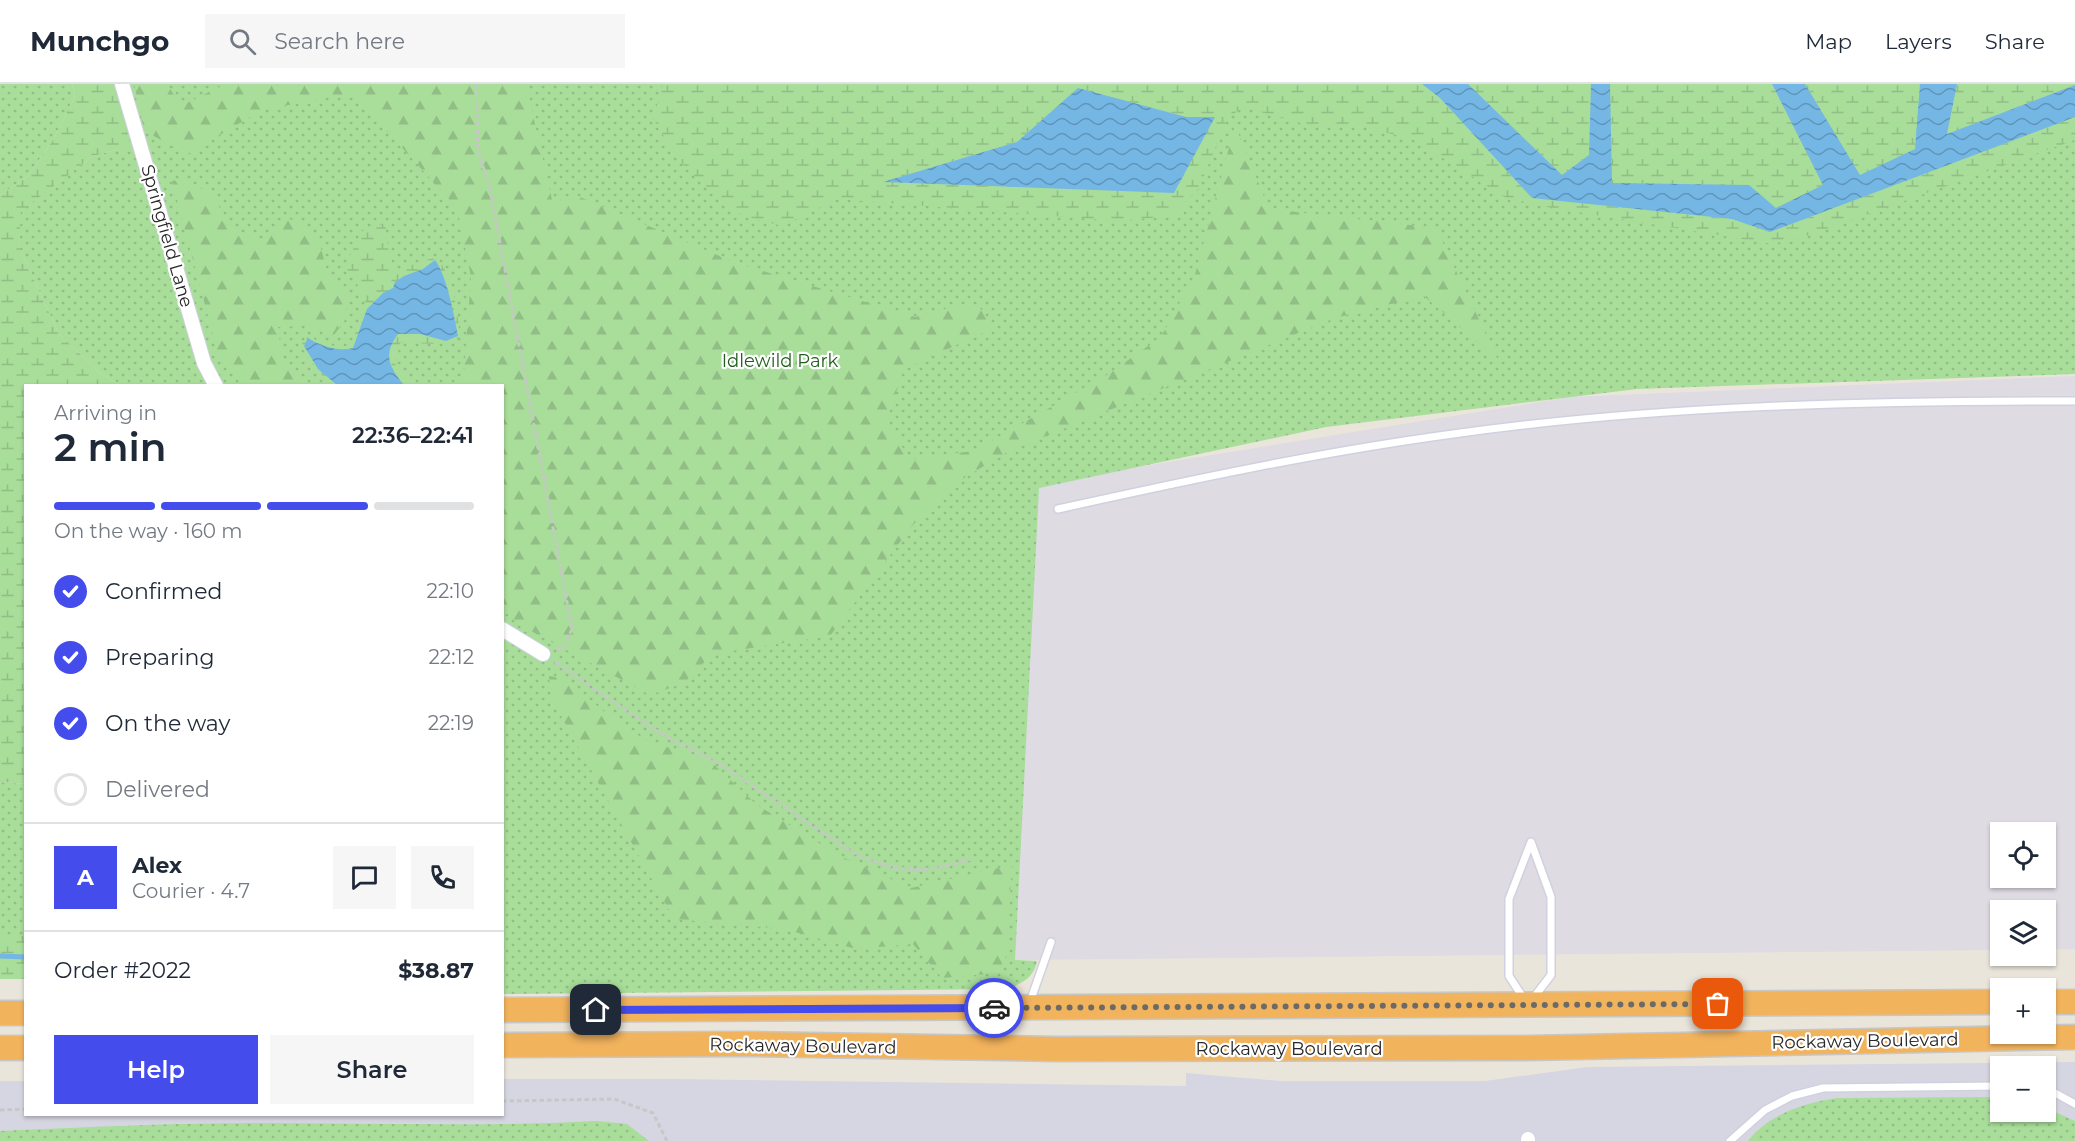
<!DOCTYPE html>
<html lang="en">
<head>
<meta charset="utf-8">
<style>
	body { margin:0; font-family:Montserrat,sans-serif; background:#f6f6f7; color:#1f2937; height:100vh; display:flex; flex-direction:column; font-size:22px; white-space:nowrap }
	* { box-sizing:border-box; margin:0 }
	p { font-size:20px; color:#747a83 }
	.icon { flex:none; width:33px; height:33px; fill:none; stroke:currentColor; stroke-width:2; stroke-linecap:round; stroke-linejoin:round }
	.map { position:relative; flex:1; overflow:hidden }
	.side { position:absolute; left:24px; top:300px; width:480px; height:732px; display:flex; flex-direction:column; background:#fff; border-radius:0px; box-shadow:0 2px 4px #0004 }
	.side>* { flex:none }
	.tools { position:absolute; left:1990px; top:738px; display:grid; gap:12px }
	.tools a { display:grid; place-items:center; width:66px; height:66px; border-radius:0px; background:#fff; box-shadow:0 2px 4px #0004; font-size:30px }
	.pin { position:absolute; display:grid; place-items:center; width:51px; height:51px; color:#fff; margin:-26px; border-radius:12px; box-shadow:0 3px 9px #0006 }
	.courier { position:absolute; display:grid; place-items:center; width:60px; height:60px; margin:-30px; border:4px solid #454cec; border-radius:50%; background:#fff; color:#222; box-shadow:0 2px 8px #0007 }
	.head em { font-style:normal; font-weight:600 }
	.head div { display:flex; flex-direction:column-reverse }
	.head { display:flex; align-items:center; justify-content:space-between; height:102px; padding:0 30px }
	h1 { font-size:39px; font-weight:600; line-height:45px }
	.bar { display:grid; grid-template-columns:repeat(4,1fr); gap:9px 6px; align-content:center; height:72px; padding:0 30px }
	.bar i { height:8px; border-radius:4px; background:#e0e1e3 }
	.bar .on { background:#454cec }
	.bar p { grid-column:span 4 }
	.line { display:flex; align-items:center; gap:15px; padding:0 30px; border-top:2px solid #e0e1e3 }
	.line div { flex:1 }
	.round { display:grid; place-items:center; flex:none; width:63px; height:63px; border-radius:0px; background:#f6f6f7 }
	ol { padding:0 30px; list-style:none }
	li { display:flex; align-items:center; gap:18px; height:66px }
	li p { margin-inline-start:auto }
	li .icon { padding:6px; border-radius:50%; background:#454cec; color:#fff; stroke-width:4 }
	li:last-child { color:#747a83 }
	li i { width:33px; height:33px; border:3px solid #e0e1e3; border-radius:50% }
	.action { display:flex; gap:12px; margin-top:auto; padding:12px 30px }
	.action a { flex:1; height:69px; border-radius:0px; background:#454cec; color:#fff; font-size:24px; font-weight:600; line-height:69px; text-align:center }
	.action a+a { background:#f6f6f7; color:#1f2937 }
	header { display:flex; align-items:center; gap:36px; box-sizing:border-box; height:84px; padding:0 30px; background:#fff; border-bottom:2px solid #e0e1e3 }
	header strong { font-size:28px }
	nav { display:flex; gap:33px; margin-inline-start:auto; font-size:21px }
	.search { width:420px; height:54px; background:#f6f6f7; display:flex; align-items:center; gap:15px; box-sizing:border-box; padding:0 21px; border-radius:0px; color:#747a83; font-size:22px }
	.map>svg:first-child { display:block }
</style>
</head>
<body>
<header>
<strong>Munchgo</strong>
<div class="search"><svg class="icon" aria-label="search" viewBox="0 0 24 24"><circle cx="10" cy="10" r="6"/><path d="M15 15l6 6"/></svg>Search here</div>
<nav><a>Map</a><a>Layers</a><a>Share</a></nav>
</header>
<div class="map">
<svg width="2075" height="1057" viewBox="0 0 2075 1057">
	<defs>
		<pattern id="grass-dots" width="8" height="8" patternUnits="userSpaceOnUse" patternTransform="scale(1.5)"><rect width="8" height="8" fill="#a8dd9a"/><path d="M2 2h.1M6 6h.1" fill="none" stroke="#91be85" stroke-width="1.8" stroke-linecap="round"/></pattern>
		<pattern id="forest-firs" width="22" height="20" patternUnits="userSpaceOnUse" patternTransform="scale(1.5)"><rect width="22" height="20" fill="#a8dd9a"/><path d="M5 1l3.5 6h-7zM16 11l3.5 6h-7z" fill="#91be85"/></pattern>
		<pattern id="wetland-marsh" width="20" height="14" patternUnits="userSpaceOnUse" patternTransform="scale(1.5)"><rect width="20" height="14" fill="#a8dd9a"/><path d="M1 5h8M5 5V1M11 12h8M15 12V8" fill="none" stroke="#91be85"/></pattern>
		<pattern id="water-waves" width="16" height="10" patternUnits="userSpaceOnUse" patternTransform="scale(1.5)"><rect width="16" height="10" fill="#74b7e5"/><path d="M0 5q4-4 8 0t8 0" fill="none" stroke="#5f95ba"/></pattern>
	</defs>
	<rect width="100%" height="100%" fill="#eae5db"/>
	<!-- industrial -->
	<path fill="#dedbe2" fill-rule="evenodd" d="M2075 292V865L2046 866V826H2001V866L1015 876 1027 401 1570 313ZM2001 748H2046V794H2001Z"/>
	<!-- airport -->
	<path fill="#d6d6e2" fill-rule="evenodd" d="M2075 978V1057H0V997H25L26 1030H502L503 995H677L1186 1002V989L1282 997H1485L1587 983ZM2001 982H2046V1028H2001Z"/>
	<!-- grass -->
	<path fill="url(#grass-dots)" d="M0 0H72L75 12 53 56 27 93 0 111Z
		M114 0H2075V290L1637 305 1326 343 1039 404 1015 876 1037 877C1034 894 1021 900 1007 905L503 910 502 302 120 301 100 289 59 250 19 163 20 127 93 72 130 62Z
		M0 698 25 700V852H0Z
		M1995 1013 2001 1014V1028H2046V1024L2075 1037V1057H1748C1769 1030 1804 1019 1837 1014Z
		M597 1037 627 1040 649 1057H0V1047C88 1043 176 1039 264 1039 375 1039 486 1043 597 1037Z"/>
	<!-- forest -->
	<path fill="url(#forest-firs)" d="M134 0H167L181 22 225 0H526L553 120 573 110 736 179 915 233 960 221H978L994 244 904 285 887 335 909 375 974 367 1104 293 1161 253 1195 191 1235 41 1269 125 1436 144 1498 276 1424 212 1335 234 1009 367 949 403 912 442 830 552 712 570 684 599 650 611 518 540 503 526 502 302 463 301 471 193 457 124 352 9 262 26 186 71 144 46Z
		M184 95 215 112 227 143 262 155 290 135 307 145 321 164 327 187 347 212 345 236 334 251 304 242 278 243 282 275 310 301H243L220 277 172 97Z
		M549 592 565 595 606 629 647 657 708 675 757 721 840 772 911 804 1012 781 1006 872 998 889 942 894 913 860 856 865 784 845 674 835 551 614Z"/>
	<!-- wetland -->
	<path fill="url(#wetland-marsh)" fill-rule="evenodd" d="M72 0H114L131 62 93 72 21 127 19 163 59 250 100 289 120 301 26 302 25 700 0 698V111L27 93 53 56 75 12Z
		M663 0H1422L1439 14 1532 114 1732 135 1770 148 2075 33V56L1809 151 1773 160 1511 117 1414 56 1362 42 1304 40 1243 23 1227 35 1199 104 1172 132 1116 137 837 115 782 142 744 132 719 115 680 78 653 35ZM1078 4 1186 33H1214L885 98 1017 58Z
		M1468 0H1591L1589 71 1562 91Z
		M1610 0H1772L1823 101 1776 124 1749 101 1612 99Z
		M1805 0H1920L1915 65 1860 91Z
		M1957 0H2075V1L1947 51Z
		M385 139 388 163 394 187 436 173C453 191 458 230 460 253L447 260 400 259 395 283 411 301H404C390 283 382 271 398 250H420L446 257 454 226 447 207 423 185 404 192 393 204 383 209 359 248 353 264C338 268 321 262 308 254L318 285 337 301H334L317 287 301 262 307 251C320 259 336 265 351 261L366 220 360 205 345 182 362 147Z
		M0 852H25V895H0Z"/>
	<!-- water -->
	<path fill="url(#water-waves)" d="M1422 0H1468L1562 91 1589 71 1591 0H1610L1612 99 1749 101 1776 124 1823 101 1772 0H1805L1860 91 1915 65 1920 0H1957L1947 50 2075 1V33L1770 148 1732 135 1532 114 1440 14Z
		M1078 4 1186 33H1215L1174 109 883 98 1017 58Z
		M435 176C447 192 454 231 458 252L446 257 420 250H398C382 271 390 284 404 301H337L318 285 304 262 308 254C321 262 338 268 353 264L367 225 383 209 393 204 395 198 404 192 423 185Z"/>
	<g fill="none" stroke-linecap="round" stroke-linejoin="round">
		<!-- stream -->
		<path stroke="#74b7e5" stroke-width="5" d="M0 872 26 873"/>
		<defs>
			<path id="lane" d="M1058 425C1189 396 1320 368 1453 350 1659 321 1868 317 2075 317
				M1531 758 1551 813V891L1528 921 1509 892V815Z
				M1030 918 1051 858
				M2046 1004 2075 1020
				M1730 1057 1765 1026 1792 1012 1823 1004 2001 1002"/>
			<path id="street" d="M122 0 204 279 216 302
				M502 545 543 570
				M1528 1055V1057"/>
			<path id="highway" d="M2046 918H2075
				M502 926 2001 918
				M0 929H26
				M502 961 750 960 1057 965 1528 964 2075 953
				M0 964H26"/>
		</defs>
		<!-- lane casing -->
		<use href="#lane" stroke="#d0d1e0" stroke-width="10"/>
		<!-- street casing -->
		<use href="#street" stroke="#d0d1e0" stroke-width="16"/>
		<!-- highway casing -->
		<use href="#highway" stroke="#c7c7c7" stroke-width="27"/>
		<!-- path -->
		<path stroke="#c7c7c7" stroke-width="3" stroke-dasharray="4.5 3" stroke-linecap="butt" d="M476 0 478 67 489 100 572 545 563 564 555 566
			M555 578 660 649 720 680 852 768C897 789 922 791 970 775
			M502 1017 614 1015 653 1029 667 1057
			M0 1026 26 1025"/>
		<!-- lane -->
		<use href="#lane" stroke="#fff" stroke-width="7"/>
		<!-- street -->
		<use href="#street" stroke="#fff" stroke-width="14"/>
		<!-- highway -->
		<use href="#highway" stroke="#f2b35d" stroke-width="24"/>
	</g>
	<g fill="none" stroke-linecap="round" stroke-linejoin="round">
		<!-- done -->
		<path stroke="#6c6a67" stroke-width="6" stroke-dasharray="0 10.8" d="M994 924 1718 920"/>
		<!-- route -->
		<path stroke="#454cec" stroke-width="8" d="M596 926 994 924"/>
	</g>
	<g text-anchor="middle" stroke-width="4.5" stroke-linejoin="round" paint-order="stroke">
		<!-- street labels -->
		<g font-size="18" fill="#282828" stroke="#fff">
			<text transform="translate(167 152) rotate(74)" y="6">Springfield Lane</text>
			<text transform="translate(1865 957) rotate(-1)" y="6">Rockaway Boulevard</text>
			<text transform="translate(803 962) rotate(1)" y="6">Rockaway Boulevard</text>
			<text x="1289" y="971">Rockaway Boulevard</text>
		</g>
		<!-- park labels -->
		<g font-size="18" fill="#225f1e" stroke="#fff">
			<text x="780" y="283">Idlewild Park</text>
		</g>
	</g>
</svg>
<div class="tools">
<a><svg class="icon" aria-label="locate" viewBox="0 0 24 24"><circle cx="12" cy="12" r="6"/><path d="M12 2v4M12 18v4M2 12h4M18 12h4"/></svg></a>
<a><svg class="icon" aria-label="layers" viewBox="0 0 24 24"><path d="M12 4l9 5-9 5-9-5zM3 14l9 5 9-5"/></svg></a>
<a>+</a>
<a>−</a>
</div>
<div class="pin" style="left:1718px;top:920px;background:#ea580c"><svg class="icon" aria-label="bag" viewBox="0 0 24 24"><path d="M5 8h14l-1 12H6zM9 8a3 3 0 0 1 6 0"/></svg></div>
<div class="pin" style="left:596px;top:926px;background:#1f2937"><svg class="icon" aria-label="home" viewBox="0 0 24 24"><path d="M3 11l9-7 9 7M6 9v11h12V9"/></svg></div>
<div class="courier" style="left:994px;top:924px"><svg class="icon" aria-label="car" viewBox="0 0 24 24"><path d="M5 17H2v-5l4-1 3-4h7l3 4 3 1v5h-3M9 17h6M6 11h13"/><circle cx="7" cy="17" r="2"/><circle cx="17" cy="17" r="2"/></svg></div>
<section class="side">
<div class="head"><div><h1>2 min</h1><p>Arriving in</p></div><em>22:36–22:41</em></div>
<div class="bar"><i class="on"></i><i class="on"></i><i class="on"></i><i></i><p>On the way · 160 m</p></div>
<ol>
<li><svg class="icon" aria-label="check" viewBox="0 0 24 24"><path d="M5 12l5 5 9-10"/></svg>Confirmed<p>22:10</p></li>
<li><svg class="icon" aria-label="check" viewBox="0 0 24 24"><path d="M5 12l5 5 9-10"/></svg>Preparing<p>22:12</p></li>
<li><svg class="icon" aria-label="check" viewBox="0 0 24 24"><path d="M5 12l5 5 9-10"/></svg>On the way<p>22:19</p></li>
<li><i></i>Delivered</li>
</ol>
<div class="line" style="height:108px"><b class="round" style="background:#454cec;color:#fff">A</b><div><b>Alex</b><p>Courier · 4.7</p></div><a class="round"><svg class="icon" aria-label="chat" viewBox="0 0 24 24"><path d="M4 5h16v11H9l-5 4z"/></svg></a><a class="round"><svg class="icon" aria-label="phone" viewBox="0 0 24 24"><path d="M5 4h4l2 5-3 2q2 4 5 5l2-3 5 2v4C11 20 4 13 5 4z"/></svg></a></div>
<div class="line" style="height:78px"><div>Order #2022</div><b>$38.87</b></div>
<div class="action"><a>Help</a><a>Share</a></div>
</section>
</div>
</body>
</html>
